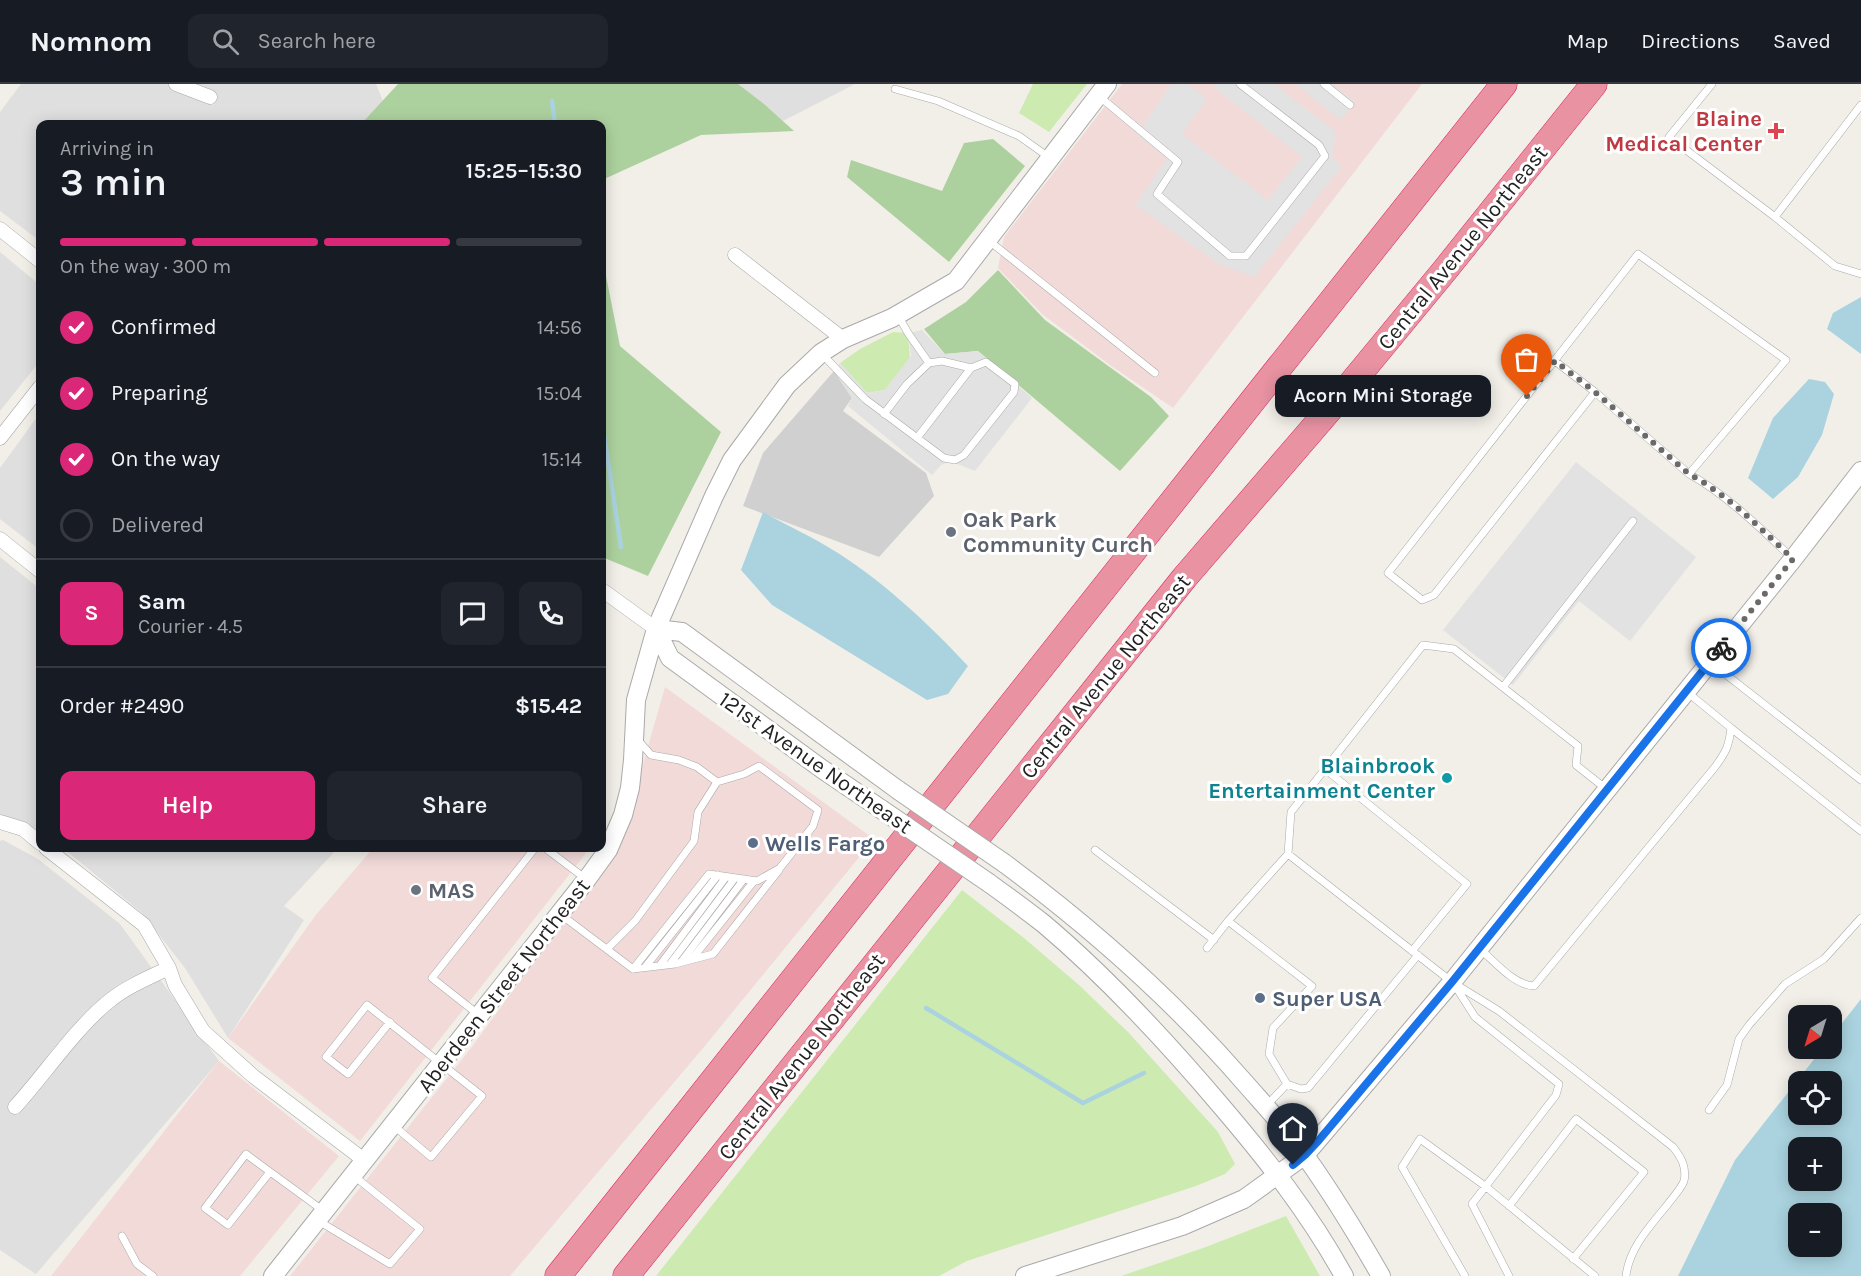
<!DOCTYPE html>
<html lang="en">
<head>
<meta charset="utf-8">
<style>
	body { margin:0; font-family:Karla,sans-serif; background:#20242c; color:#f1f3f6; height:100vh; display:flex; flex-direction:column; font-size:22px; white-space:nowrap }
	* { box-sizing:border-box; margin:0 }
	p { font-size:20px; color:#9ea1a6 }
	.icon { flex:none; width:33px; height:33px; fill:none; stroke:currentColor; stroke-width:2; stroke-linecap:round; stroke-linejoin:round }
	.map { position:relative; flex:1; overflow:hidden }
	.drawer { position:absolute; left:36px; top:36px; width:570px; height:732px; display:flex; flex-direction:column; background:#171b24; border-radius:12px; box-shadow:0 3px 15px #0003 }
	.drawer>* { flex:none }
	.needle { width:39px; rotate:218deg }
	.fabs { position:absolute; left:1788px; top:921px; display:grid; gap:12px }
	.fabs a { display:grid; place-items:center; width:54px; height:54px; border-radius:12px; background:#171b24; box-shadow:0 3px 15px #0003; font-size:30px }
	.pin { position:absolute; display:grid; place-items:center; width:51px; height:51px; color:#fff; margin:-62px -26px; border-radius:50% 50% 50% 0; rotate:-45deg; box-shadow:0 0 6px #0007 }
	.pin .icon { rotate:45deg }
	.courier { position:absolute; display:grid; place-items:center; width:60px; height:60px; margin:-30px; border:4px solid #1a73e8; border-radius:50%; background:#fff; color:#222; box-shadow:0 2px 8px #0007 }
	.bubble { position:absolute; height:42px; border-radius:12px; background:#171b24; box-shadow:0 3px 15px #0003; font-size:20px; font-weight:600; line-height:42px; text-align:center }
	.summary em { font-style:normal; font-weight:600 }
	.summary div { display:flex; flex-direction:column-reverse }
	.summary { display:flex; align-items:center; justify-content:space-between; height:102px; padding:0 24px }
	h1 { font-size:39px; font-weight:600; line-height:45px }
	.bar { display:grid; grid-template-columns:repeat(4,1fr); gap:9px 6px; align-content:center; height:72px; padding:0 24px }
	.bar i { height:8px; border-radius:4px; background:#363941 }
	.bar .current { background:#db2777 }
	.bar p { grid-column:span 4 }
	.line { display:flex; align-items:center; gap:15px; padding:0 24px; border-top:2px solid #363941 }
	.line div { flex:1 }
	.round { display:grid; place-items:center; flex:none; width:63px; height:63px; border-radius:12px; background:#20242c }
	ol { padding:0 24px; list-style:none }
	li { display:flex; align-items:center; gap:18px; height:66px }
	li p { margin-inline-start:auto }
	li .icon { padding:6px; border-radius:50%; background:#db2777; color:#fff; stroke-width:4 }
	li:last-child { color:#9ea1a6 }
	li i { width:33px; height:33px; border:3px solid #363941; border-radius:50% }
	.button { display:flex; gap:12px; margin-top:auto; padding:12px 24px }
	.button a { flex:1; height:69px; border-radius:12px; background:#db2777; color:#fff; font-size:24px; font-weight:600; line-height:69px; text-align:center }
	.button a+a { background:#20242c; color:#f1f3f6 }
	header { display:flex; align-items:center; gap:36px; box-sizing:border-box; height:84px; padding:0 30px; background:#171b24; border-bottom:2px solid #363941 }
	header strong { font-size:28px }
	nav { display:flex; gap:33px; margin-inline-start:auto; font-size:21px }
	.search { width:420px; height:54px; background:#20242c; display:flex; align-items:center; gap:15px; box-sizing:border-box; padding:0 21px; border-radius:12px; color:#9ea1a6; font-size:22px }
	.map>svg:first-child { display:block }
</style>
</head>
<body>
<header>
<strong>Nomnom</strong>
<div class="search"><svg class="icon" aria-label="search" viewBox="0 0 24 24"><circle cx="10" cy="10" r="6"/><path d="M15 15l6 6"/></svg>Search here</div>
<nav><a>Map</a><a>Directions</a><a>Saved</a></nav>
</header>
<div class="map">
<svg width="1861" height="1192" viewBox="0 0 1861 1192">
	<rect width="100%" height="100%" fill="#f2efe9"/>
	<!-- residential -->
	<path fill="#e0dfdf" d="M21 0H376L383 17 361 40H40V157L0 127V28Z
		M735 0H855L783 37Z
		M0 168 40 201V277L0 327Z
		M40 329V466L0 435V384Z
		M0 473 40 505V751L0 730Z
		M3 756 38 775 120 840 219 977 36 1190 0 1166V757Z
		M63 764H338L284 822 304 836 228 954 185 884 142 829Z"/>
	<!-- commercial -->
	<path fill="#f2dad9" d="M1122 0H1422L1173 324 1110 281 1042 230 998 184 1004 153Z
		M665 603 874 755 704 963 510 1192H290L471 964 620 760Z
		M373 764H590L360 1057 228 954 315 832Z
		M219 977 339 1072 240 1192H51Z"/>
	<!-- religious -->
	<path fill="#d0d0d0" d="M834 287 852 314 843 327 926 389 934 412 879 473 743 422 763 369Z"/>
	<!-- grass -->
	<path fill="#cdebb0" d="M1033 0H1087L1049 48 1019 29Z
		M893 248 908 249 910 274 885 306 867 309 840 279 860 265Z
		M962 806 1024 854 1079 901 1128 948 1218 1048 1235 1080 1225 1090 1196 1102 967 1177 939 1192H656Z
		M1286 1132 1320 1192H1121L1203 1164Z"/>
	<!-- forest -->
	<path fill="#add19e" d="M398 0H738L764 20 794 47 701 51 602 96V40H361Z
		M993 55 1025 82 949 178 847 93 851 76 942 107 964 59Z
		M602 153 604 182 620 262 721 348 648 492 602 473Z
		M998 186 1045 236 1151 313 1169 332 1120 387 978 267 945 270 924 245 966 218Z"/>
	<!-- parking -->
	<path fill="#e2e2e2" d="M1171 0H1188L1207 15 1182 50 1268 116 1302 73 1215 4 1213 0H1274L1336 48 1332 74 1342 82 1254 193 1219 180 1135 121 1167 75 1137 51Z
		M1296 0H1332L1355 18 1341 36Z
		M922 246 945 270 978 267 1032 314 975 387 950 377 941 381 932 391 848 322 852 314 834 287 840 279 867 309 885 306 911 272 908 249Z
		M1576 378 1696 473 1630 557 1579 517 1513 601 1443 546Z"/>
	<!-- water -->
	<path fill="#aad3df" fill-rule="evenodd" d="M1861 213V270L1827 245 1833 229Z
		M1809 295 1825 298 1834 310 1822 351 1798 393 1773 415 1748 394 1773 334Z
		M763 428C784 440 807 450 828 463 879 493 928 539 968 582L948 610 927 616 772 521 741 486Z
		M1861 915V1192H1678L1735 1076 1822 965 1832 964V952ZM1798 998H1832V1030H1798ZM1798 1064H1832V1096H1798ZM1798 1130H1832V1162H1798Z"/>
	<g fill="none" stroke-linecap="round" stroke-linejoin="round">
		<!-- stream -->
		<path stroke="#aad3df" stroke-width="4.5" d="M552 17 555 40
			M602 338 621 463
			M926 924 1083 1019 1144 989"/>
		<defs>
			<path id="service" d="M1324 0 1350 21
				M1712 0 1669 53 1775 133 1835 182 1861 190
				M895 5 938 17 1019 52 1050 74
				M1100 13 1178 78 1157 110 1230 172H1246L1325 72 1319 61 1240 0
				M1775 133 1861 21
				M988 156 1155 289
				M821 269 865 315 944 374 955 376 964 371 1014 308 1015 300 986 278 971 284 942 277 929 279 908 249 899 233
				M1555 277 1595 308 1434 511 1422 516 1388 489 1638 170 1786 276 1689 390C1727 411 1760 444 1791 473
				M1595 308 1689 390
				M884 330 907 300 929 279
				M917 354 971 284
				M1710 578 1861 696
				M1503 603 1633 437
				M1731 644 1861 747
				M1325 685 1467 800 1412 867
				M545 764 586 795
				M1095 766 1214 856
				M1288 770 1291 728 1423 561 1454 565 1578 662 1576 681 1605 704
				M560 830 633 885 675 880 713 870 779 786
				M1228 837 1312 902 1273 944 1269 970 1287 1000 1267 1021
				M1207 864 1228 837 1288 770 1452 898 1499 927 1673 1063C1681 1073 1687 1083 1684 1097 1681 1105 1673 1113 1668 1120 1651 1141 1629 1164 1626 1192
				M607 865 635 837 694 757 698 728 717 698
				M1480 865C1495 878 1514 901 1534 902L1715 683C1726 668 1729 662 1731 644L1687 608
				M692 875 754 797
				M681 878 744 795
				M670 880 735 794
				M660 881 726 793
				M646 882 718 791
				M633 885 709 790 757 797 780 784 813 742 818 726 759 682 744 690 717 698 697 683 679 676 651 671 637 655
				M1454 900 1475 933 1559 1000 1556 1011 1472 1120 1509 1192
				M479 931 432 894 535 764
				M390 938 348 990 326 973 367 921 482 1012 431 1073 394 1042
				M1287 1000 1301 1005 1308 1004 1418 871
				M1709 1026 1727 1001 1739 955 1749 941 1785 900 1824 875 1861 834
				M270 1088 228 1141 205 1124 246 1070C271 1089 297 1107 322 1126
				M1509 1122 1576 1035 1644 1088 1573 1175
				M317 1136 390 1180 420 1145 354 1092
				M122 1152 137 1180 153 1192
				M1465 1192 1402 1083 1420 1055 1485 1102 1595 1192"/>
			<path id="minor" d="M176 0 210 13
				M0 145 40 177
				M735 171 843 255
				M0 354 40 303
				M0 455 40 487
				M602 506 656 545
				M0 738 23 745 40 759
				M46 764 144 841 169 884 175 901 203 947 253 992 364 1076
				M15 1023C45 990 75 945 108 918 126 903 148 894 169 884"/>
			<path id="tertiary" d="M656 545 682 548 898 706
				M656 545 670 574 822 685 881 725
				M1004 779C1092 844 1173 916 1245 999 1266 1023 1289 1047 1306 1073 1333 1111 1358 1152 1381 1192
				M989 799C1007 812 1026 826 1044 840 1109 895 1167 958 1222 1023 1268 1077 1309 1129 1344 1192
				M273 1192 587 795 608 766 623 731 630 704 633 676 636 616 656 545 714 412 732 376 787 301 821 269 843 255 892 234 956 197 1107 0
				M1025 1192 1182 1142 1244 1115 1305 1071 1452 898 1793 475 1861 387"/>
			<path id="motorway" d="M558 1192 1504 0
				M626 1192 1185 493 1336 318 1445 186 1594 0"/>
		</defs>
		<!-- service casing -->
		<use href="#service" stroke="#a9a9a9" stroke-width="8"/>
		<!-- minor casing -->
		<use href="#minor" stroke="#a9a9a9" stroke-width="15"/>
		<!-- tertiary casing -->
		<use href="#tertiary" stroke="#a9a9a9" stroke-width="20"/>
		<!-- motorway casing -->
		<use href="#motorway" stroke="#dc2a67" stroke-width="27"/>
		<!-- service -->
		<use href="#service" stroke="#fff" stroke-width="7"/>
		<!-- minor -->
		<use href="#minor" stroke="#fff" stroke-width="14"/>
		<!-- tertiary -->
		<use href="#tertiary" stroke="#fff" stroke-width="18"/>
		<!-- motorway -->
		<use href="#motorway" stroke="#e892a2" stroke-width="26"/>
		<defs>
			<path id="tertiary-bridge" d="M898 706 1004 779
				M881 725 989 799"/>
		</defs>
		<!-- tertiary-bridge casing -->
		<use href="#tertiary-bridge" stroke="#a9a9a9" stroke-width="20" stroke-linecap="butt"/>
		<!-- tertiary-bridge -->
		<use href="#tertiary-bridge" stroke="#fff" stroke-width="18"/>
	</g>
	<g fill="none" stroke-linecap="round" stroke-linejoin="round">
		<!-- done -->
		<path stroke="#6b6a68" stroke-width="6" stroke-dasharray="0 10.8" d="M1527 312 1555 277 1595 308 1689 390C1728 411 1761 445 1793 475L1721 564"/>
		<!-- route -->
		<path stroke="#1a73e8" stroke-width="8" d="M1293 1081 1305 1071 1319 1056 1452 898 1721 564"/>
	</g>
	<!-- markers -->
	<path fill="#e0444e" stroke="#fff" stroke-width="2" d="M1773 38h6v6h6v6h-6v6h-6v-6h-6v-6h6z"/>
	<g fill="#6b7280" stroke="#fff" stroke-width="2">
		<circle cx="951" cy="448" r="6"/>
		<circle cx="416" cy="806" r="6"/>
	</g>
	<circle fill="#0f9aa8" stroke="#fff" stroke-width="2" cx="1447" cy="694" r="6"/>
	<g fill="#5c6f8a" stroke="#fff" stroke-width="2">
		<circle cx="753" cy="759" r="6"/>
		<circle cx="1260" cy="914" r="6"/>
	</g>
	<g text-anchor="middle" stroke-width="6" stroke-linejoin="round" paint-order="stroke">
		<!-- health labels -->
		<g font-size="22" font-weight="bold" fill="#be3a42" stroke="#fff" text-anchor="end">
			<text x="1762" y="42">Blaine<tspan x="1762" dy="25">Medical Center</tspan></text>
		</g>
		<!-- street labels -->
		<g font-size="22" fill="#222" stroke="#fff">
			<text transform="translate(1462 163) rotate(-51)" y="8">Central Avenue Northeast</text>
			<text transform="translate(1105 592) rotate(-51)" y="8">Central Avenue Northeast</text>
			<text transform="translate(816 678) rotate(35)" y="8">121st Avenue Northeast</text>
			<text transform="translate(503 901) rotate(-52)" y="8">Aberdeen Street Northeast</text>
			<text transform="translate(801 972) rotate(-52)" y="8">Central Avenue Northeast</text>
		</g>
		<!-- worship labels -->
		<g font-size="22" font-weight="bold" fill="#5b616d" stroke="#fff" text-anchor="start">
			<text x="963" y="443">Oak Park<tspan x="963" dy="25">Community Curch</tspan></text>
			<text x="428" y="814">MAS</text>
		</g>
		<!-- culture labels -->
		<g font-size="22" font-weight="bold" fill="#0d838f" stroke="#fff" text-anchor="end">
			<text x="1435" y="689">Blainbrook<tspan x="1435" dy="25">Entertainment Center</tspan></text>
		</g>
		<!-- service labels -->
		<g font-size="22" font-weight="bold" fill="#4e5e75" stroke="#fff" text-anchor="start">
			<text x="765" y="767">Wells Fargo</text>
			<text x="1272" y="922">Super USA</text>
		</g>
	</g>
</svg>
<div class="fabs">
<a><svg class="needle" viewBox="-14 -14 28 28"><path d="M0-13l5 13h-10z" fill="#e53935"/><path d="M0 13l5-13h-10z" fill="#9ea1a6"/></svg></a>
<a><svg class="icon" aria-label="locate" viewBox="0 0 24 24"><circle cx="12" cy="12" r="6"/><path d="M12 2v4M12 18v4M2 12h4M18 12h4"/></svg></a>
<a>+</a>
<a>−</a>
</div>
<div class="pin" style="left:1527px;top:312px;background:#ea580c"><svg class="icon" aria-label="bag" viewBox="0 0 24 24"><path d="M5 8h14l-1 12H6zM9 8a3 3 0 0 1 6 0"/></svg></div>
<div class="pin" style="left:1293px;top:1081px;background:#1f2937"><svg class="icon" aria-label="home" viewBox="0 0 24 24"><path d="M3 11l9-7 9 7M6 9v11h12V9"/></svg></div>
<div class="courier" style="left:1721px;top:564px"><svg class="icon" aria-label="bike" viewBox="0 0 24 24"><circle cx="6" cy="16" r="4"/><circle cx="18" cy="16" r="4"/><path d="M6 16l4-8h5l3 8M10 8l3 8H6M13 5h3"/></svg></div>
<div class="bubble" style="left:1275px;top:291px;width:216px">Acorn Mini Storage</div>
<section class="drawer">
<div class="summary"><div><h1>3 min</h1><p>Arriving in</p></div><em>15:25–15:30</em></div>
<div class="bar"><i class="current"></i><i class="current"></i><i class="current"></i><i></i><p>On the way · 300 m</p></div>
<ol>
<li><svg class="icon" aria-label="check" viewBox="0 0 24 24"><path d="M5 12l5 5 9-10"/></svg>Confirmed<p>14:56</p></li>
<li><svg class="icon" aria-label="check" viewBox="0 0 24 24"><path d="M5 12l5 5 9-10"/></svg>Preparing<p>15:04</p></li>
<li><svg class="icon" aria-label="check" viewBox="0 0 24 24"><path d="M5 12l5 5 9-10"/></svg>On the way<p>15:14</p></li>
<li><i></i>Delivered</li>
</ol>
<div class="line" style="height:108px"><b class="round" style="background:#db2777;color:#fff">S</b><div><b>Sam</b><p>Courier · 4.5</p></div><a class="round"><svg class="icon" aria-label="chat" viewBox="0 0 24 24"><path d="M4 5h16v11H9l-5 4z"/></svg></a><a class="round"><svg class="icon" aria-label="phone" viewBox="0 0 24 24"><path d="M5 4h4l2 5-3 2q2 4 5 5l2-3 5 2v4C11 20 4 13 5 4z"/></svg></a></div>
<div class="line" style="height:78px"><div>Order #2490</div><b>$15.42</b></div>
<div class="button"><a>Help</a><a>Share</a></div>
</section>
</div>
</body>
</html>
